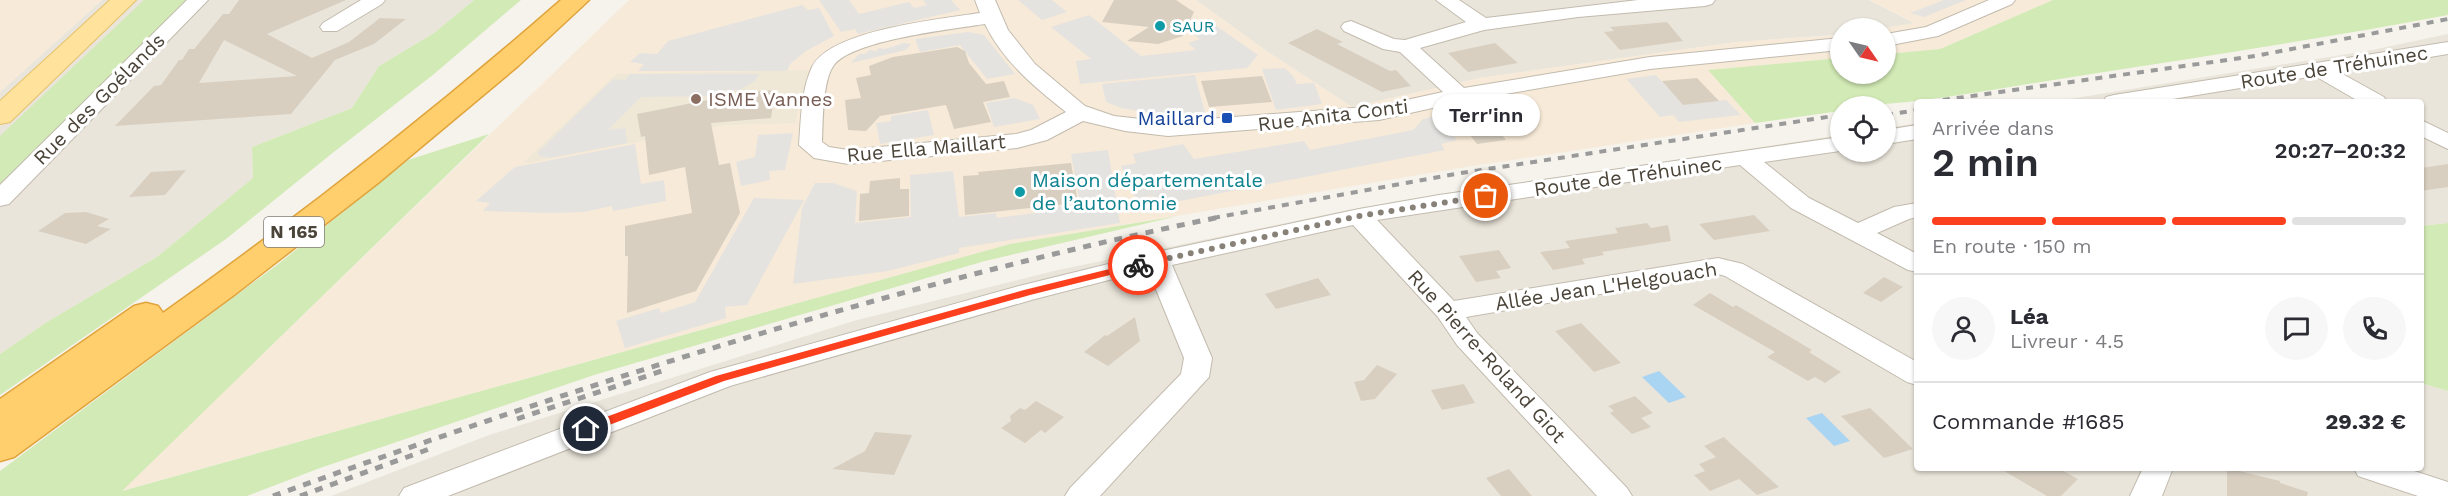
<!DOCTYPE html>
<html lang="fr">
<head>
<meta charset="utf-8">
<style>
	body { margin:0; font-family:"Work Sans",sans-serif; background:#f7f7f7; color:#2b2b33; height:100vh; display:flex; flex-direction:column; font-size:22px; white-space:nowrap }
	* { box-sizing:border-box; margin:0 }
	p { font-size:20px; color:#7c7c81 }
	.icon { flex:none; width:33px; height:33px; fill:none; stroke:currentColor; stroke-width:2; stroke-linecap:round; stroke-linejoin:round }
	.map { position:relative; flex:1; overflow:hidden }
	.panel { position:absolute; left:1914px; top:99px; width:510px; height:372px; display:flex; flex-direction:column; background:#fff; border-radius:6px; box-shadow:0 2px 4px #0004 }
	.panel>* { flex:none }
	.needle { width:39px; rotate:124deg }
	.tools { position:absolute; left:1830px; top:18px; display:grid; gap:12px }
	.tools a { display:grid; place-items:center; width:66px; height:66px; border-radius:50%; background:#fff; box-shadow:0 2px 4px #0004; font-size:30px }
	.pin { position:absolute; display:grid; place-items:center; width:51px; height:51px; color:#fff; margin:-26px; border:3px solid #fff; border-radius:50%; box-shadow:0 2px 6px #0007 }
	.courier { position:absolute; display:grid; place-items:center; width:60px; height:60px; margin:-30px; border:4px solid #fc3f1d; border-radius:50%; background:#fff; color:#222; box-shadow:0 2px 8px #0007 }
	.bubble { position:absolute; height:42px; border-radius:21px; background:#fff; box-shadow:0 2px 4px #0004; font-size:20px; font-weight:600; line-height:42px; text-align:center }
	.head em { font-style:normal; font-weight:600 }
	.head div { display:flex; flex-direction:column-reverse }
	.head { display:flex; align-items:center; justify-content:space-between; height:102px; padding:0 18px }
	h1 { font-size:39px; font-weight:600; line-height:45px }
	.bar { display:grid; grid-template-columns:repeat(4,1fr); gap:9px 6px; align-content:center; height:72px; padding:0 18px }
	.bar i { height:8px; border-radius:4px; background:#e1e1e2 }
	.bar .active { background:#fc3f1d }
	.bar p { grid-column:span 4 }
	.line { display:flex; align-items:center; gap:15px; padding:0 18px; border-top:2px solid #e1e1e2 }
	.line div { flex:1 }
	.round { display:grid; place-items:center; flex:none; width:63px; height:63px; border-radius:32px; background:#f7f7f7 }
	.map>svg:first-child { display:block }
</style>
</head>
<body>
<div class="map">
<svg width="2448" height="496" viewBox="0 0 2448 496">
	<rect width="100%" height="100%" fill="#f6f3ec"/>
	<!-- residential -->
	<path fill="#eae5da" d="M102 0H474L434 33 379 66 352 108 252 147 253 178 157 257 47 322 0 354V92Z
		M1196 0H1869L1916 24 1883 28H1840V35H1835L1737 42 1480 78 1352 107 1265 50Z
		M2448 34V223L2421 226V102H2051L2372 50Z
		M1917 123V468H2421V383L2448 391V496H331L489 435 857 320 1058 270 1348 210 1840 135V152H1886V128Z"/>
	<!-- commercial -->
	<path fill="#f7ead8" d="M0 0H102L0 92Z
		M629 0H1196L1265 50 1352 107 1480 78 1737 42 1840 35V58L1708 70 1755 123 1460 168 1010 244 121 491Z
		M1869 0H2053L1940 49 1886 54V28H1883L1915 23Z"/>
	<!-- education -->
	<path fill="#efe8d6" d="M808 70 795 123 725 125 522 164 616 74Z"/>
	<!-- green -->
	<path fill="#d2eab5" d="M144 0H189L0 184V136Z
		M474 0H521L434 74 330 155 226 239 0 395V354L47 322 157 257 253 178 252 147 352 108 379 66 434 33Z
		M2053 0H2448V15C2321 39 2194 58 2066 78 1994 89 1912 106 1840 106V111L1755 123 1708 70 1840 58V74H1886V54L1940 49Z
		M489 134 122 491 1010 244 1178 216 985 261 594 375 320 468 247 496H0V471L277 265 408 160Z
		M2448 223V391L2421 383V226Z"/>
	<!-- parking -->
	<path fill="#e5e3e0" d="M819 0H849L859 14 909 2 914 8 927 5 923 0H951L960 10 858 34 855 29 841 32Z
		M1018 0H1052L1067 12 1042 20Z
		M1944 0H1966L1924 17 1910 13Z
		M802 5 808 10 819 8 834 36 806 51 790 64 787 71H638L644 64 630 62 640 53 657 54 668 41Z
		M1089 15 1141 56 1196 50 1188 43 1200 39 1192 33 1215 25 1258 55 1247 68 1080 84 1076 61 1091 59 1051 27Z
		M968 32 984 35 1015 74 987 79 960 45 920 52 915 39Z
		M904 43 911 44 906 50 851 63 859 54H865L869 50 876 51 879 48 885 49Z
		M1285 68 1293 76 1297 84 1314 83 1322 104 1276 110 1262 69Z
		M630 74H759L755 81 739 90H721L716 96 641 97 608 130 625 128 627 143 549 158 539 156 538 152 613 79 625 80Z
		M1195 75 1205 113 1172 116 1121 108 1106 102 1102 84Z
		M1656 75 1683 104 1726 100 1741 115 1679 122 1673 115 1660 117 1626 79Z
		M1015 98 1033 105 1040 119 994 127 986 103Z
		M928 110 934 135 880 144 876 123 891 121V116Z
		M1436 116 1457 140 1441 144 1445 150 1159 205 1153 196 1136 198 1121 166 1136 163 1133 154 1183 144 1194 159 1304 141 1310 150 1413 130 1423 119Z
		M793 133 785 170 769 171 770 180 741 186 736 162 755 157 758 135Z
		M635 144 641 184 664 180 666 201 613 211 612 206 584 212 552 213 483 211 490 203 476 201 515 167Z
		M1108 150 1120 223 959 248V253L888 271 793 284 802 208 815 183H833L857 191 855 223 911 217 910 175 953 171 959 217 996 213 997 218 1035 213 1034 209 1080 204 1071 154Z
		M754 198 804 200 747 305 725 307 726 318 625 348 616 321 659 308 661 313 695 302Z"/>
	<!-- water -->
	<path fill="#a9d4f2" d="M1659 371 1686 397 1669 403 1642 377Z
		M1822 413 1850 441 1834 446 1806 418Z"/>
	<!-- building -->
	<path fill="#d8cfc1" fill-rule="evenodd" d="M239 0H346L267 34 312 58 349 42 380 18 406 19 374 44 335 60 291 114 115 126 154 86 161 85 179 60H182L189 49H194L223 14H229ZM224 40 297 76 199 83Z
		M1114 0H1176L1194 12 1183 36 1158 44 1127 41 1149 27 1102 22Z
		M1667 22 1683 41 1620 50 1604 32 1614 31 1610 27Z
		M1317 29 1343 42 1337 44 1390 71 1396 70 1411 86 1382 92 1288 43Z
		M1495 43 1518 63 1468 72 1448 53Z
		M957 47 965 51 969 63 986 84 1004 81 1010 97 983 102 991 122 954 129 946 105 880 116 866 131 848 130 845 100 861 98 856 78 871 75 869 66 893 57Z
		M1262 76 1272 102 1209 107 1201 81Z
		M1697 78 1719 101 1683 105 1662 81Z
		M775 90 771 118 711 123 719 165 730 163 740 213 696 291 627 313 628 256H625V226L692 213 685 167 649 175 645 136 641 137 637 114 743 93Z
		M1491 121 1506 140 1477 144 1462 125Z
		M1071 163 1078 203 965 215 963 176 979 175 978 172Z
		M2448 164V187L2421 191V168Z
		M186 170 165 195 129 197 151 172Z
		M900 178V189H909V216L859 221 860 194 869 193 870 181Z
		M86 212 109 219 97 226 111 229 86 244 38 231 65 213Z
		M1754 215 1770 231 1714 240 1699 224Z
		M1647 223 1651 228 1668 225 1671 241 1602 252 1604 255 1582 259 1585 264 1553 270 1540 252 1570 248 1565 241 1618 233 1615 228Z
		M1499 250 1511 268 1496 271 1501 278 1476 282 1459 256Z
		M1884 277 1903 287 1881 302 1863 293Z
		M1318 278 1331 295 1276 309 1265 294Z
		M1710 293 1733 307 1736 305 1812 350 1809 352 1841 372 1825 383 1815 377 1808 381 1767 357 1775 352 1693 305Z
		M1135 317 1140 341 1108 366 1084 352 1105 335 1107 336Z
		M1581 323 1621 363 1594 372 1555 331Z
		M1377 365 1397 374 1375 399 1361 401 1354 382 1364 380Z
		M1464 384 1475 403 1442 410 1431 390Z
		M1635 396 1653 413 1641 418 1651 427 1632 434 1610 413 1614 411 1608 406Z
		M1036 401 1064 417 1045 433 1041 430 1025 443 1001 428 1011 421 1010 416 1020 408 1025 410Z
		M1870 408 1883 420 1913 449 1884 458 1841 416Z
		M875 432 912 435 894 475 832 469 865 451Z
		M1724 437 1730 443 1779 487 1757 495 1739 479 1710 491 1694 475 1705 471 1699 464 1716 457 1704 446Z
		M1999 468H2058L2078 479 2061 496H2047Z
		M2227 468 2280 481V483L2308 492 2307 496H2227Z
		M1509 469 1532 496H1501L1486 478Z"/>
	<g fill="none" stroke-linecap="round" stroke-linejoin="round">
		<defs>
			<path id="minor" d="M187 0H208L9 204 0 206V185Z
				M361 0H385L382 4 337 31H323L320 27 323 23Z
				M975 0H995L1008 30 1035 64 1085 106 1114 116 1168 122 1379 106 1443 92 1400 52 1383 49 1344 31 1341 27 1344 23 1351 21 1394 39 1405 40 1466 22 1436 0H1459L1486 18 1638 0H1715L1712 4 1705 6 1578 17 1484 30 1420 48 1464 88 1650 57 1840 38V50L1650 69 1459 102 1379 120 1168 136 1125 131 1083 121 1047 140 1017 148 848 164 814 158 799 145C801 120 801 90 812 67 830 30 940 19 980 13ZM985 24C1003 61 1034 87 1066 112L1031 130 1016 134 848 150 829 147 822 142C823 123 822 81 834 65 853 40 953 29 985 24Z
				M1989 0H2015L2012 4 1938 36 1886 46V34L1926 27Z
				M2448 42V54L2339 72 2384 97 2387 102H2360L2315 76 2154 102H2103L2106 97 2114 95Z
				M2421 120 2448 133V149L2421 136Z
				M1917 125V139L1886 144V130Z
				M1840 137V151L1764 162 1809 198 1858 223 1894 207 1917 203V217L1909 219 1877 233 1917 254V272L1908 270 1791 208 1740 165 1377 220 1454 301 1718 258 1743 264 1917 362V385L1907 382 1725 276 1718 274 1466 317 1477 333 1627 488 1632 496H1597L1457 345 1438 317 1353 225 1172 265 1212 358 1209 377 1100 496H1065L1070 488 1181 374 1184 358 1148 270 1035 299 730 386 448 496H399L404 488 710 372 1019 286 1157 252 1359 209 1439 195Z
				M2143 468H2173L2162 496H2130Z
				M2354 468H2405L2448 482V496H2418L2358 476Z"/>
			<path id="major" d="M110 0H136L10 122 0 124V101Z"/>
			<path id="highway" d="M561 0H589L518 66 378 183 234 295 14 457 0 461V399L134 306 146 303 158 306 163 313C301 215 434 111 561 0Z"/>
		</defs>
		<!-- minor casing -->
		<use href="#minor" stroke="#c2bbae" stroke-width="2"/>
		<!-- major casing -->
		<use href="#major" stroke="#e6c16a" stroke-width="2"/>
		<!-- highway casing -->
		<use href="#highway" stroke="#e0a43c" stroke-width="3"/>
		<!-- minor -->
		<use href="#minor" fill="#fff" fill-rule="evenodd"/>
		<!-- major -->
		<use href="#major" fill="#ffe39c" fill-rule="evenodd"/>
		<!-- highway -->
		<use href="#highway" fill="#ffcf6e" fill-rule="evenodd"/>
		<!-- rail-far1 -->
		<path stroke="#9a9a9a" stroke-width="4" stroke-dasharray="7 7" stroke-linecap="butt" d="M1929 102 2255 56 2448 19
			M1886 115 1917 110
			M1213 218 1455 174 1840 115"/>
		<!-- rail -->
		<path stroke="#9a9a9a" stroke-width="5" stroke-dasharray="8 8" stroke-linecap="butt" d="M517 419 662 371
			M273 496C583 384 897 283 1220 217
			M300 496 432 448"/>
	</g>
	<!-- route -->
	<path fill="#fc3f1d" d="M1138 262 1143 265 1142 267 1030 295 724 381 591 432H582L581 429 582 426 716 376 1024 290Z"/>
	<g fill="none" stroke-linecap="round" stroke-linejoin="round">
		<!-- done -->
		<path stroke="#878178" stroke-width="6" stroke-dasharray="0 10.8" d="M1138 265 1359 216 1486 196"/>
	</g>
	<!-- markers -->
	<g fill="#0f9aa8" stroke="#fff" stroke-width="2">
		<circle cx="1160" cy="26" r="6"/>
		<circle cx="1020" cy="192" r="6"/>
	</g>
	<circle fill="#8d6e63" stroke="#fff" stroke-width="2" cx="696" cy="99" r="6"/>
	<rect fill="#1a4fb4" stroke="#fff" stroke-width="2" x="1221" y="112" width="12" height="12" rx="3"/>
	<g text-anchor="middle" stroke-width="6" stroke-linejoin="round" paint-order="stroke">
		<!-- far-culture labels -->
		<g font-size="16" fill="#0d838f" stroke="#fff" text-anchor="start">
			<text x="1172" y="32">SAUR</text>
		</g>
		<!-- shield labels -->
		<rect fill="#fff" stroke="#817c74" stroke-width="1.5" x="264" y="217" width="60" height="30" rx="4.5"/>
		<g font-size="18" font-weight="bold" fill="#4b4439">
			<text x="294" y="238">N 165</text>
		</g>
		<!-- street labels -->
		<g font-size="20" fill="#4b4439" stroke="#fff">
			<text transform="translate(2334 67) rotate(-9)" y="7">Route de Tréhuinec</text>
			<text transform="translate(99 99) rotate(-45)" y="7">Rue des Goélands</text>
			<text transform="translate(1333 115) rotate(-7)" y="7">Rue Anita Conti</text>
			<text transform="translate(926 148) rotate(-5)" y="7">Rue Ella Maillart</text>
			<text transform="translate(1628 176) rotate(-8)" y="7">Route de Tréhuinec</text>
			<text transform="translate(1606 286) rotate(-9)" y="7">Allée Jean L'Helgouach</text>
			<text transform="translate(1487 356) rotate(48)" y="7">Rue Pierre-Roland Giot</text>
		</g>
		<!-- education labels -->
		<g font-size="20" fill="#785e54" stroke="#fff" text-anchor="start">
			<text x="708" y="106">ISME Vannes</text>
		</g>
		<!-- transit labels -->
		<g font-size="20" fill="#164399" stroke="#fff" text-anchor="end">
			<text x="1215" y="125">Maillard</text>
		</g>
		<!-- culture labels -->
		<g font-size="20" fill="#0d838f" stroke="#fff" text-anchor="start">
			<text x="1032" y="187">Maison départementale<tspan x="1032" dy="23">de l’autonomie</tspan></text>
		</g>
	</g>
</svg>
<div class="tools">
<a><svg class="needle" viewBox="-14 -14 28 28"><path d="M0-13l5 13h-10z" fill="#e53935"/><path d="M0 13l5-13h-10z" fill="#7c7c81"/></svg></a>
<a><svg class="icon" aria-label="locate" viewBox="0 0 24 24"><circle cx="12" cy="12" r="6"/><path d="M12 2v4M12 18v4M2 12h4M18 12h4"/></svg></a>
</div>
<div class="pin" style="left:1486px;top:196px;background:#ea580c"><svg class="icon" aria-label="bag" viewBox="0 0 24 24"><path d="M5 8h14l-1 12H6zM9 8a3 3 0 0 1 6 0"/></svg></div>
<div class="pin" style="left:586px;top:429px;background:#1f2937"><svg class="icon" aria-label="home" viewBox="0 0 24 24"><path d="M3 11l9-7 9 7M6 9v11h12V9"/></svg></div>
<div class="courier" style="left:1138px;top:265px"><svg class="icon" aria-label="bike" viewBox="0 0 24 24"><circle cx="6" cy="16" r="4"/><circle cx="18" cy="16" r="4"/><path d="M6 16l4-8h5l3 8M10 8l3 8H6M13 5h3"/></svg></div>
<div class="bubble" style="left:1432px;top:94px;width:108px">Terr'inn</div>
<section class="panel">
<div class="head"><div><h1>2 min</h1><p>Arrivée dans</p></div><em>20:27–20:32</em></div>
<div class="bar"><i class="active"></i><i class="active"></i><i class="active"></i><i></i><p>En route · 150 m</p></div>
<div class="line" style="height:108px"><a class="round"><svg class="icon" aria-label="person" viewBox="0 0 24 24"><circle cx="12" cy="8" r="4"/><path d="M4 21q1-7 8-7t8 7"/></svg></a><div><b>Léa</b><p>Livreur · 4.5</p></div><a class="round"><svg class="icon" aria-label="chat" viewBox="0 0 24 24"><path d="M4 5h16v11H9l-5 4z"/></svg></a><a class="round"><svg class="icon" aria-label="phone" viewBox="0 0 24 24"><path d="M5 4h4l2 5-3 2q2 4 5 5l2-3 5 2v4C11 20 4 13 5 4z"/></svg></a></div>
<div class="line" style="height:78px"><div>Commande #1685</div><b>29.32 €</b></div>
</section>
</div>
</body>
</html>
